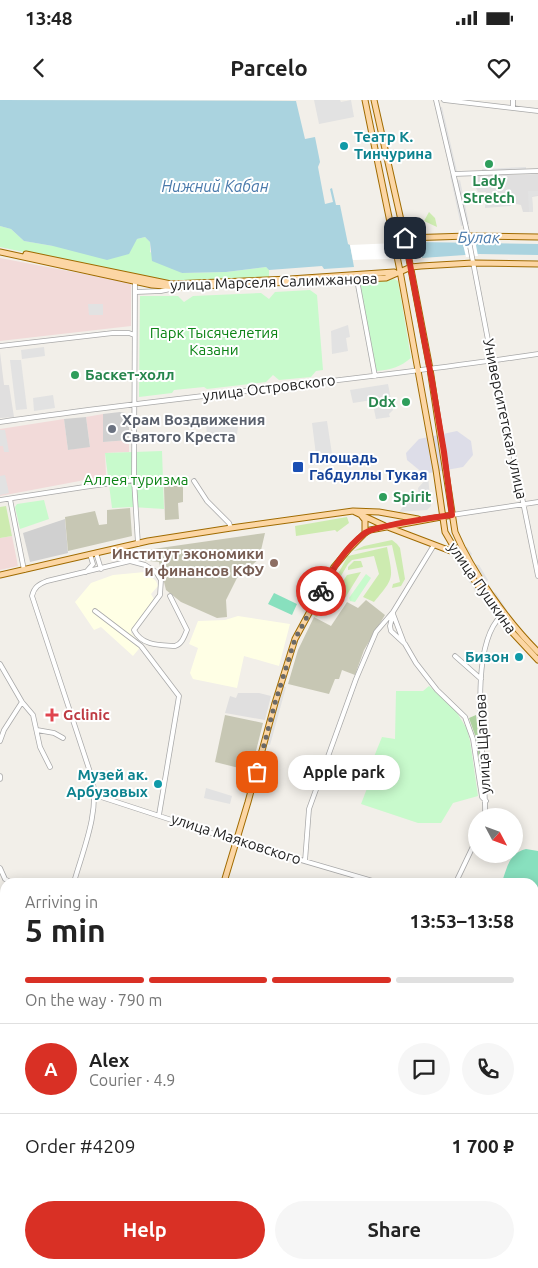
<!DOCTYPE html>
<html lang="en">
<head>
<meta charset="utf-8">
<style>
	body { margin:0; font-family:Ubuntu,sans-serif; background:#f6f6f6; color:#222; height:100vh; display:flex; flex-direction:column; font-size:19px; white-space:nowrap }
	* { box-sizing:border-box; margin:0 }
	p { font-size:16px; color:#767676 }
	.icon { flex:none; width:28px; height:28px; fill:none; stroke:currentColor; stroke-width:2; stroke-linecap:round; stroke-linejoin:round }
	.map { position:relative; flex:1; overflow:hidden }
	.sheet { position:absolute; left:0px; top:778px; width:539px; height:391px; display:flex; flex-direction:column; background:#fff; border-radius:15px 15px 0 0; box-shadow:0 2px 12px #0003 }
	.sheet>* { flex:none }
	.needle { width:32px; rotate:131deg }
	.tools { position:absolute; left:468px; top:708px; display:grid; gap:10px }
	.tools a { display:grid; place-items:center; width:55px; height:55px; border-radius:50%; background:#fff; box-shadow:0 2px 12px #0003; font-size:25px }
	.pin { position:absolute; display:grid; place-items:center; width:42px; height:42px; color:#fff; margin:-21px; border-radius:10px; box-shadow:0 2px 8px #0006 }
	.courier { position:absolute; display:grid; place-items:center; width:50px; height:50px; margin:-25px; border:4px solid #d93025; border-radius:50%; background:#fff; color:#222; box-shadow:0 1px 6px #0007 }
	.bubble { position:absolute; height:35px; border-radius:18px; background:#fff; box-shadow:0 2px 12px #0003; font-size:16px; font-weight:700; line-height:35px; text-align:center }
	.summary em { font-style:normal; font-weight:700 }
	.summary div { display:flex; flex-direction:column-reverse }
	.summary { display:flex; align-items:center; justify-content:space-between; height:85px; padding:0 25px }
	h1 { font-size:32px; font-weight:700; line-height:38px }
	.bar { display:grid; grid-template-columns:repeat(4,1fr); gap:8px 5px; align-content:center; height:60px; padding:0 25px }
	.bar i { height:6px; border-radius:4px; background:#e0e0e0 }
	.bar .current { background:#d93025 }
	.bar p { grid-column:span 4 }
	.line { display:flex; align-items:center; gap:12px; padding:0 25px; border-top:1px solid #e0e0e0 }
	.line div { flex:1 }
	.round { display:grid; place-items:center; flex:none; width:52px; height:52px; border-radius:26px; background:#f6f6f6 }
	.cta { display:flex; gap:10px; margin-top:auto; padding:10px 25px }
	.cta a { flex:1; height:58px; border-radius:30px; background:#d93025; color:#fff; font-size:20px; font-weight:700; line-height:58px; text-align:center }
	.cta a+a { background:#f6f6f6; color:#222 }
	.status { display:flex; justify-content:space-between; align-items:center; height:35px; padding:0 25px; background:#fff; direction:ltr }
	.status svg { height:14px; fill:currentColor }
	header { display:flex; justify-content:space-between; align-items:center; height:65px; padding:0 25px; background:#fff; font-size:22px; font-weight:700 }
	.map>svg:first-child { display:block }
</style>
</head>
<body>
<div class="status"><b>13:48</b><svg viewBox="0 0 49 12"><path d="M0 12V9h3v3zM5 12V6h3v6zM10 12V3h3v9zM15 12V0h3v12zM26 1h20v11H26zM47 4h2v5h-2z"/></svg></div>
<header><svg class="icon" aria-label="back" viewBox="0 0 24 24"><path d="M15 5l-7 7 7 7"/></svg>Parcelo<svg class="icon" aria-label="heart" viewBox="0 0 24 24"><path d="M12 20l-8-8c-3-5 5-10 8-4 3-6 11-1 8 4z"/></svg></header>
<div class="map">
<svg width="538" height="1168" viewBox="0 0 538 1168">
	<rect width="100%" height="100%" fill="#f2efe9"/>
	<!-- residential -->
	<path fill="#e0dfdf" d="M538 74V96L532 97 533 112H523L521 105 511 103V106L485 108 486 92H478L476 88H473L472 76Z
		M0 252 4 285H9L14 317 0 318Z
		M238 593H259L271 596 265 620 225 613 230 596 236 598Z
		M5 810V835L0 834V812Z
		M0 842 5 844V983L0 979Z
		M538 893V927L534 921V897Z
		M538 1030V1067L534 1062V1034Z
		M5 1070V1155L0 1149V1074Z
		M13 1164H106L110 1168H16Z"/>
	<!-- commercial -->
	<path fill="#f2dad9" d="M0 158 131 183V226L0 241Z
		M103 314V342L129 340V352L105 353 106 376 0 396V329L64 319 68 350 90 346 86 317Z
		M12 436 18 466 0 470V438Z
		M534 936 538 942V1016L534 1020Z
		M534 1079 538 1084V1109L534 1113Z"/>
	<!-- education -->
	<path fill="#ffffe5" d="M145 472 156 481 158 486 151 494 155 501 132 528 131 533 142 545 133 556 101 527 94 530 75 502 91 483 113 475Z
		M238 516 290 524 279 566 244 556 237 588 193 579 190 573 198 548 189 544 198 521 225 520Z
		M307 1164H355L350 1168H310Z
		M376 1164H414L416 1168H371Z"/>
	<!-- religious -->
	<path fill="#d0d0d0" d="M120 312 125 313 129 317V340L103 342V314Z
		M86 317 90 347 68 350 64 319Z
		M65 419 68 453 30 462 23 433Z"/>
	<!-- construction -->
	<path fill="#c7c7b4" d="M183 385V402L178 403 179 419 165 420 164 386Z
		M130 408 132 436 68 451 65 417 95 411 99 425 107 424V410Z
		M265 433 259 459 237 478 226 500 227 517 217 518 181 502 166 490 159 462 140 460 139 451Z
		M366 500 385 515 364 550 355 575 342 570 339 579H335L329 594 288 584 298 550 314 517 331 526 347 502 358 508Z
		M225 615 263 623 251 671 215 662Z
		M110 1164H223L221 1168H114Z"/>
	<!-- grass -->
	<path fill="#cdebb0" d="M429 112 435 118 437 127 424 121Z
		M6 406 12 436 0 438V407Z
		M347 417 349 423 337 432 335 430 296 436 295 426Z
		M392 440 397 444 400 448 405 479 401 486 392 488 393 484 400 482 392 445 353 451 364 446Z
		M387 447C393 479 395 477 374 502L363 497 379 474 374 456 352 460 348 464 317 517 314 516 348 456Z
		M354 461H361L363 467 348 470V467Z
		M361 472 345 498 336 492 347 475Z"/>
	<!-- forest -->
	<path fill="#add19e" d="M476 615 484 691H483L476 638 469 618Z
		M172 1164H221L223 1168H176Z"/>
	<!-- park -->
	<path fill="#c8facc" d="M0 126 11 129 24 141 53 146 137 139 145 137 150 142V152L182 173 226 172 266 167 269 170V178C228 180 187 183 146 178L0 147Z
		M394 179 398 181 411 258C400 267 391 270 376 271L359 182Z
		M310 190 317 195 323 270 316 271 311 277 279 280 273 275 266 282 207 289 204 287 174 290 172 293 139 297 140 196H178L184 202 193 196 261 193 269 199 275 192Z
		M162 351 164 409 132 407 112 408 105 353Z
		M44 400 49 419 20 429 15 407 17 404Z
		M366 474 371 478 355 502 350 501 349 498Z
		M429 586 456 611 467 629 470 641 478 696 453 703 441 723H418L361 704 371 678V664L382 637 395 639 396 591H423Z
		M273 1164H307L310 1168H273Z
		M424 1164H456L460 1168H428Z"/>
	<!-- pitch -->
	<path fill="#88e0be" d="M274 493 297 504 292 515 268 504Z
		M526 749 538 751V843L534 841V782H502C507 768 509 753 526 749Z"/>
	<!-- parking -->
	<path fill="#e2e2e2" d="M314 0H340L341 2 351 0 354 17 319 24Z
		M442 7 457 71 454 72 438 8Z
		M526 67V70L482 71V69Z
		M454 74 456 81 460 80 469 124 461 126 450 75Z
		M528 91H538V95L532 96 533 112H529Z
		M88 204H103V215H89Z
		M348 225 350 237 346 238 348 251 332 254 331 231Z
		M44 247 45 256 22 259 21 250Z
		M10 260H21L27 309 16 310Z
		M388 284 393 310 389 314 390 317 376 319 372 300 353 303 350 290Z
		M53 295 55 308 34 311 33 298Z
		M216 318 239 320 237 334 222 333V338H207L206 321 216 319Z
		M327 321 332 354 316 355 312 323Z
		M0 330H5L9 352H4L3 346H0Z
		M5 375 9 393 0 395V376Z
		M428 377 431 406 427 410 399 412 406 403 418 402 420 399 418 388Z
		M464 447H467L472 454 471 456 475 464 479 465 488 480 486 482 493 492 496 493 515 523 513 524 492 493Z
		M458 459 483 496 480 498 455 461Z
		M283 586 286 587 270 645 266 644Z
		M206 688 232 696 230 704 204 698Z"/>
	<!-- plaza -->
	<path fill="#dddde8" d="M457 331 471 341 473 355 463 367 424 374 407 360 406 353 419 339Z"/>
	<!-- water -->
	<path fill="#aad3df" d="M0 0 296 1 305 39 315 37 320 62 318 67 325 104 333 102 330 89 332 88 336 105H340L348 144 350 145 354 167 324 169 322 166 269 170 266 167 226 172 182 173 152 161 150 142 145 137 137 139 129 154 107 160 53 146 24 141 11 129 0 126Z
		M419 142 538 144V155L479 154 422 158Z"/>
	<!-- pier -->
	<path fill="#fff" d="M462 140H475L478 156 466 157Z
		M419 142 422 158 353 160 350 145Z"/>
	<g fill="none" stroke-linecap="round" stroke-linejoin="round">
		<defs>
			<path id="minor" d="M436 0 468 136 492 261 511 343 538 476
				M444 0 538 11
				M513 0V8
				M454 74 538 71
				M357 180 375 276
				M135 181 134 380 138 444
				M136 192 161 191 175 188
				M0 246 113 233H129L134 235
				M0 322C179 296 359 281 538 254
				M194 381 207 401 229 423 231 428
				M10 399 24 470
				M0 400 84 387 134 380
				M452 415 538 402
				M96 453 101 469
				M86 472 93 464 90 454
				M95 511 141 546 179 596 159 715
				M393 513 390 526 391 531 405 544 416 563 437 590 465 617 473 639 482 697 486 701
				M393 514 404 543
				M455 556 481 579
				M0 564 22 602 33 615 40 647 50 667
				M37 630 54 633 63 638
				M0 641 4 630 22 602
				M0 676V679
				M95 695 236 741 376 782
				M485 716C487 669 465 550 501 516
				M305 761 309 709 356 579 376 532 393 512 434 445
				M0 768 5 779 10 782
				M74 782C83 750 100 711 92 678L32 496C34 487 39 484 47 481L130 461 145 465 156 472 161 480 160 495 134 530C142 546 159 545 175 546 182 544 184 537 187 530L170 496
				M456 782 476 740
				M0 838 5 840
				M534 928 538 933
				M0 1011 5 1007
				M0 1069 5 1065
				M534 1071 538 1076
				M534 1121 538 1118
				M534 1141 538 1146
				M0 1157 5 1163
				M258 1164 261 1168
				M422 1164 425 1168
				M458 1164 461 1168
				M477 1168 482 1164"/>
			<path id="major" d="M365 0 400 171 436 370 445 432 469 473 511 531 538 560
				M374 0 405 138 430 269 455 432C472 472 507 521 538 552
				M394 143 405 138 468 136 538 137
				M0 152 152 185 177 187 386 178 411 167 421 166 473 163 538 164
				M26 154 171 184 290 179 394 172
				M355 412 385 426 456 453
				M361 415 365 420V433
				M0 475 148 441 231 428 353 411 379 412 418 419
				M224 782 248 702 275 603 295 539 334 467 349 449 365 433 370 430 452 415
				M534 888 538 884
				M0 985 5 989
				M534 1024 538 1021
				M534 1029 538 1025
				M268 1164V1168
				M358 1168 363 1164
				M364 1168 370 1164"/>
		</defs>
		<!-- minor casing -->
		<use href="#minor" stroke="#a9a9a9" stroke-width="5.5"/>
		<!-- major casing -->
		<use href="#major" stroke="#a06b00" stroke-width="7"/>
		<!-- minor -->
		<use href="#minor" stroke="#fff" stroke-width="4"/>
		<!-- major -->
		<use href="#major" stroke="#fcd6a4" stroke-width="5"/>
	</g>
	<g fill="none" stroke-linecap="round" stroke-linejoin="round">
		<!-- done -->
		<path stroke="#6b6a68" stroke-width="5" stroke-dasharray="0 9" d="M257 672 275 603 295 539 321 491"/>
		<!-- route -->
		<path stroke="#d93025" stroke-width="6" d="M321 491C332 470 345 448 365 433 374 426 436 417 452 415L444 352 432 281 405 138"/>
	</g>
	<!-- markers -->
	<g fill="#0f9aa8" stroke="#fff" stroke-width="2">
		<circle cx="344" cy="46" r="5"/>
		<circle cx="519" cy="557" r="5"/>
		<circle cx="158" cy="684" r="5"/>
	</g>
	<g fill="#2e9e5b" stroke="#fff" stroke-width="2">
		<circle cx="489" cy="64" r="5"/>
		<circle cx="75" cy="275" r="5"/>
		<circle cx="406" cy="302" r="5"/>
		<circle cx="383" cy="397" r="5"/>
	</g>
	<circle fill="#6b7280" stroke="#fff" stroke-width="2" cx="112" cy="329" r="5"/>
	<rect fill="#1a4fb4" stroke="#fff" stroke-width="2" x="292" y="361" width="12" height="12" rx="2.5"/>
	<circle fill="#8d6e63" stroke="#fff" stroke-width="2" cx="274" cy="463" r="5"/>
	<path fill="#e0444e" stroke="#fff" stroke-width="2" d="M49.5 607.5h5v5h5v5h-5v5h-5v-5h-5v-5h5z"/>
	<g text-anchor="middle" stroke-width="4" stroke-linejoin="round" paint-order="stroke">
		<!-- culture labels -->
		<g font-size="15" font-weight="bold" fill="#0d838f" stroke="#fff" text-anchor="end">
			<text x="354" y="42" text-anchor="start">Театр К.<tspan x="354" dy="17">Тинчурина</tspan></text>
			<text x="509" y="562">Бизон</text>
			<text x="148" y="680">Музей ак.<tspan x="148" dy="17">Арбузовых</tspan></text>
		</g>
		<!-- leisure labels -->
		<g font-size="15" font-weight="bold" fill="#27864d" stroke="#fff" text-anchor="start">
			<text x="489" y="86" text-anchor="middle">Lady<tspan x="489" dy="17">Stretch</tspan></text>
			<text x="85" y="280">Баскет-холл</text>
			<text x="396" y="307" text-anchor="end">Ddx</text>
			<text x="393" y="402">Spirit</text>
		</g>
		<!-- street labels -->
		<g font-size="15" fill="#222" stroke="#fff">
			<text transform="translate(274 182) rotate(-2)" y="5">улица Марселя Салимжанова</text>
			<text transform="translate(269 288) rotate(-7)" y="5">улица Островского</text>
			<text transform="translate(505 319) rotate(78)" y="5">Университетская улица</text>
			<text transform="translate(482 488) rotate(55)" y="5">улица Пушкина</text>
			<text transform="translate(483 644) rotate(-93)" y="5">улица Щапова</text>
			<text transform="translate(236 739) rotate(18)" y="5">улица Маяковского</text>
		</g>
		<!-- park labels -->
		<g font-size="15" fill="#0c8416" stroke="#fff">
			<text x="214" y="238">Парк Тысячелетия<tspan x="214" dy="17">Казани</tspan></text>
			<text x="136" y="385">Аллея туризма</text>
		</g>
		<!-- worship labels -->
		<g font-size="15" font-weight="bold" fill="#5b616d" stroke="#fff" text-anchor="start">
			<text x="122" y="325">Храм Воздвижения<tspan x="122" dy="17">Святого Креста</tspan></text>
		</g>
		<!-- transit labels -->
		<g font-size="15" font-weight="bold" fill="#164399" stroke="#fff" text-anchor="start">
			<text x="309" y="363">Площадь<tspan x="309" dy="17">Габдуллы Тукая</tspan></text>
		</g>
		<!-- education labels -->
		<g font-size="15" font-weight="bold" fill="#785e54" stroke="#fff" text-anchor="end">
			<text x="264" y="459">Институт экономики<tspan x="264" dy="17">и финансов КФУ</tspan></text>
		</g>
		<!-- health labels -->
		<g font-size="15" font-weight="bold" fill="#be3a42" stroke="#fff" text-anchor="start">
			<text x="63" y="620">Gclinic</text>
		</g>
		<!-- water labels -->
		<g font-size="16" font-style="italic" fill="#4a7aab" stroke="#fff">
			<text x="215" y="92">Нижний Кабан</text>
			<text transform="translate(479 137) rotate(1)" y="6">Булак</text>
		</g>
	</g>
</svg>
<div class="tools">
<a><svg class="needle" viewBox="-14 -14 28 28"><path d="M0-13l5 13h-10z" fill="#e53935"/><path d="M0 13l5-13h-10z" fill="#767676"/></svg></a>
</div>
<div class="pin" style="left:257px;top:672px;background:#ea580c"><svg class="icon" aria-label="bag" viewBox="0 0 24 24"><path d="M5 8h14l-1 12H6zM9 8a3 3 0 0 1 6 0"/></svg></div>
<div class="pin" style="left:405px;top:138px;background:#1f2937"><svg class="icon" aria-label="home" viewBox="0 0 24 24"><path d="M3 11l9-7 9 7M6 9v11h12V9"/></svg></div>
<div class="courier" style="left:321px;top:491px"><svg class="icon" aria-label="bike" viewBox="0 0 24 24"><circle cx="6" cy="16" r="4"/><circle cx="18" cy="16" r="4"/><path d="M6 16l4-8h5l3 8M10 8l3 8H6M13 5h3"/></svg></div>
<div class="bubble" style="left:288px;top:655px;width:112px">Apple park</div>
<section class="sheet">
<div class="summary"><div><h1>5 min</h1><p>Arriving in</p></div><em>13:53–13:58</em></div>
<div class="bar"><i class="current"></i><i class="current"></i><i class="current"></i><i></i><p>On the way · 790 m</p></div>
<div class="line" style="height:90px"><b class="round" style="background:#d93025;color:#fff">A</b><div><b>Alex</b><p>Courier · 4.9</p></div><a class="round"><svg class="icon" aria-label="chat" viewBox="0 0 24 24"><path d="M4 5h16v11H9l-5 4z"/></svg></a><a class="round"><svg class="icon" aria-label="phone" viewBox="0 0 24 24"><path d="M5 4h4l2 5-3 2q2 4 5 5l2-3 5 2v4C11 20 4 13 5 4z"/></svg></a></div>
<div class="line" style="height:65px"><div>Order #4209</div><b>1 700 ₽</b></div>
<div class="cta"><a>Help</a><a>Share</a></div>
</section>
</div>
</body>
</html>
